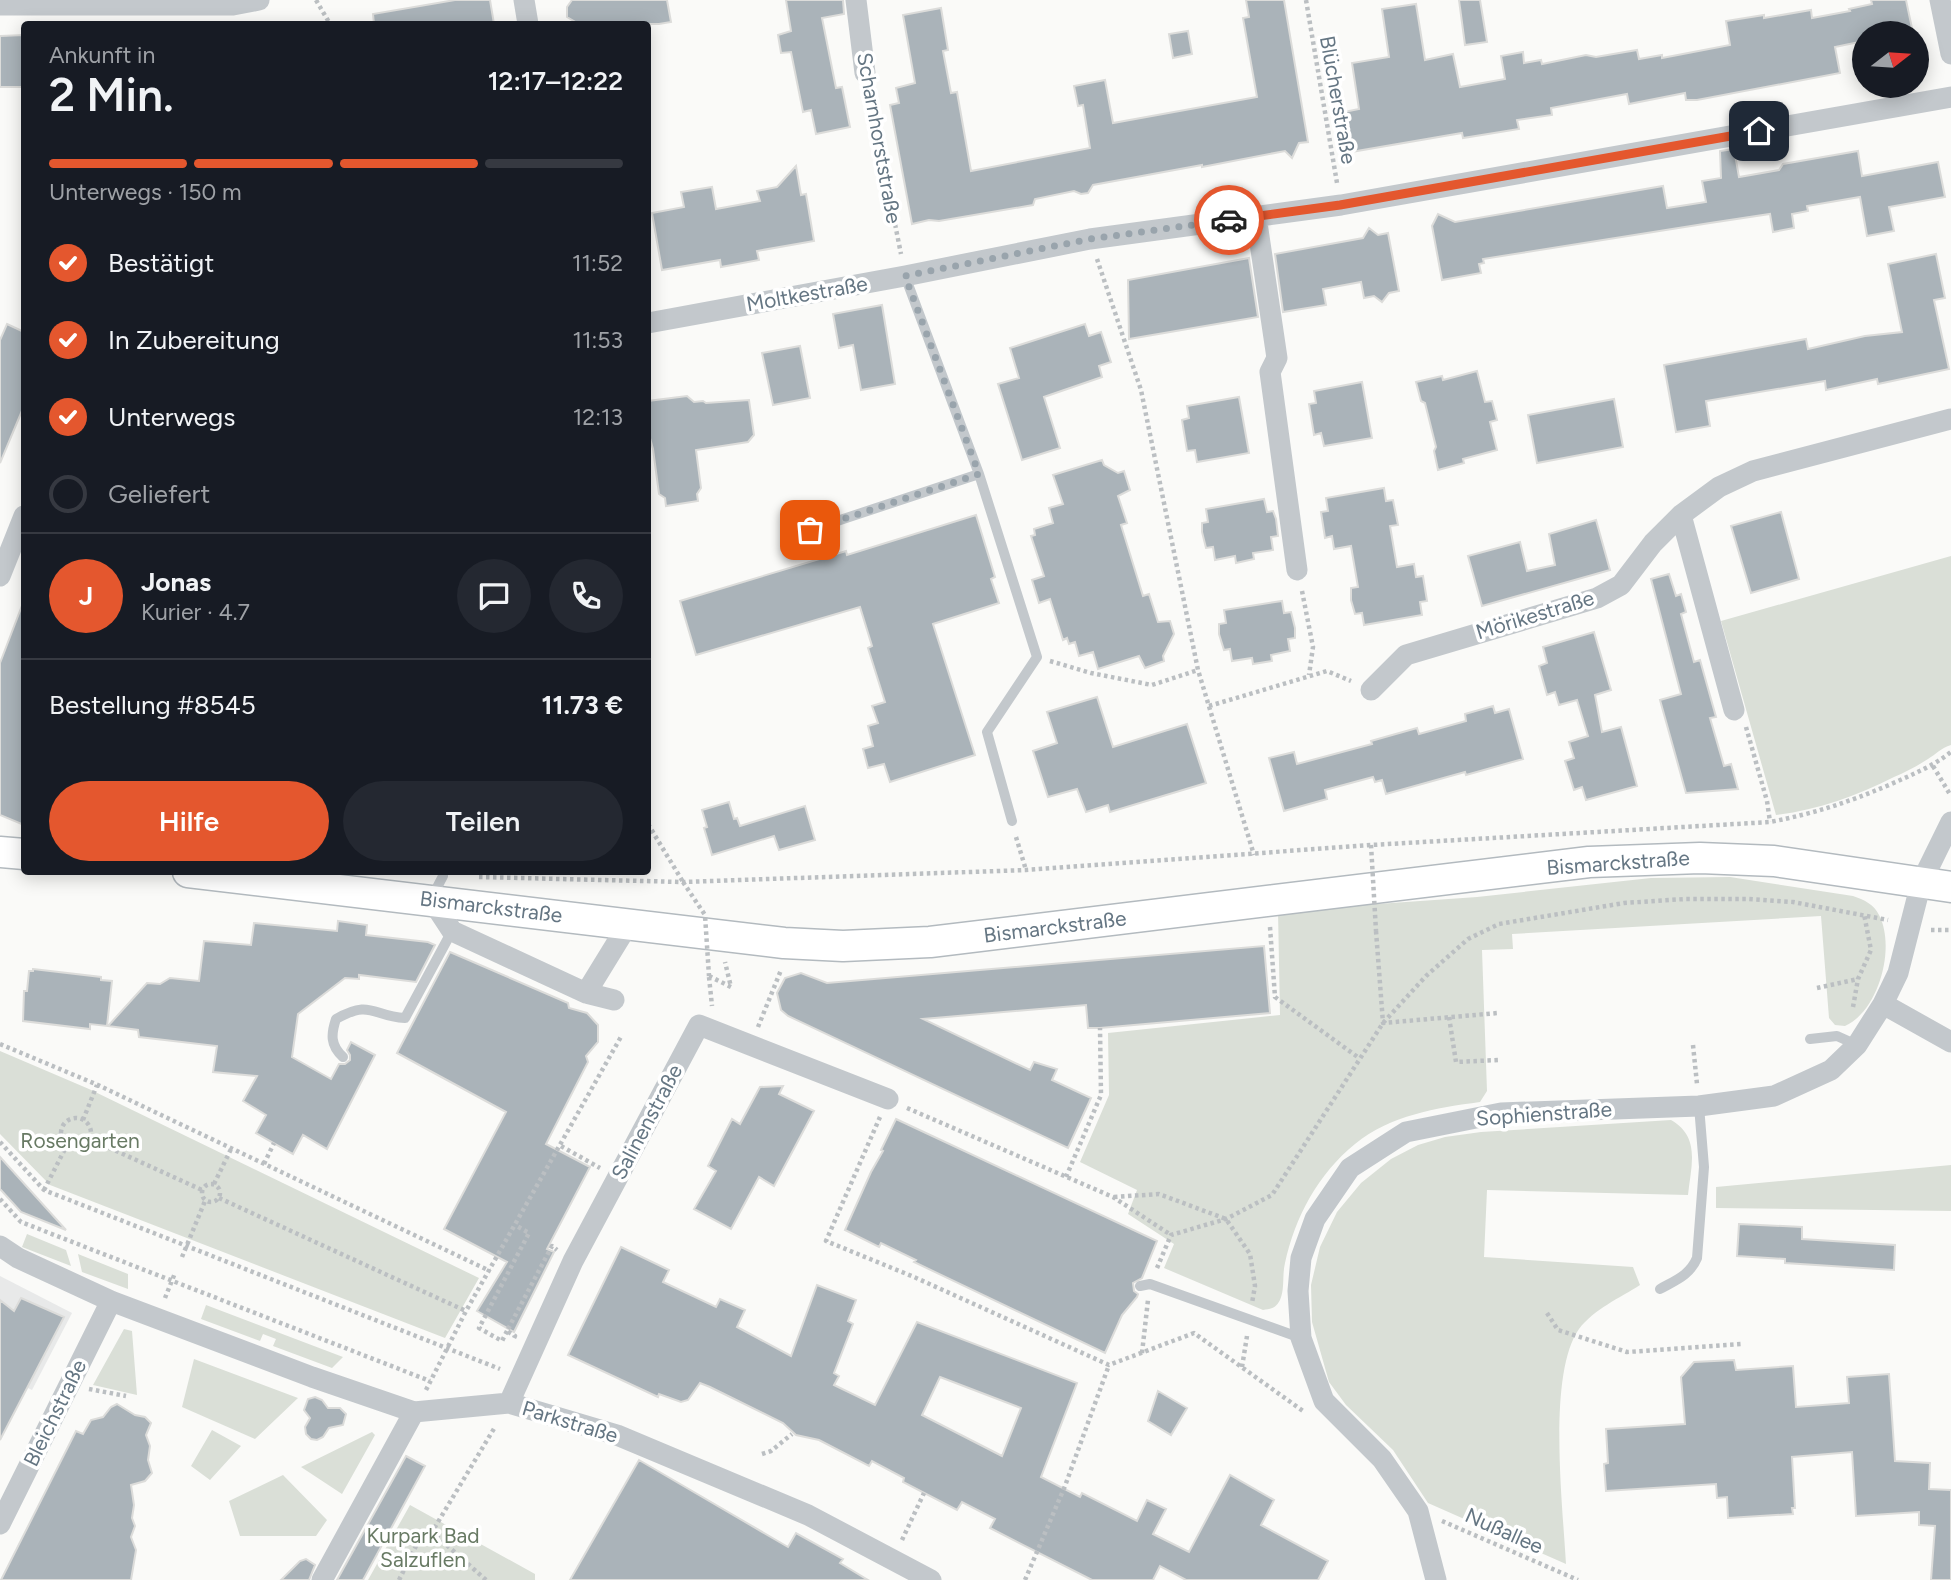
<!DOCTYPE html>
<html lang="de">
<head>
<meta charset="utf-8">
<style>
	body { margin:0; font-family:Figtree,sans-serif; background:#242831; color:#f1f3f6; height:100vh; display:flex; flex-direction:column; font-size:26px; white-space:nowrap }
	* { box-sizing:border-box; margin:0 }
	p { font-size:23px; color:#9ea1a6 }
	.icon { flex:none; width:38px; height:38px; fill:none; stroke:currentColor; stroke-width:2; stroke-linecap:round; stroke-linejoin:round }
	.map { position:relative; flex:1; overflow:hidden }
	.side { position:absolute; left:21px; top:21px; width:630px; height:854px; display:flex; flex-direction:column; background:#171b24; border-radius:7px; box-shadow:0 4px 18px #0003 }
	.side>* { flex:none }
	.needle { width:46px; rotate:73deg }
	.tools { position:absolute; left:1852px; top:21px; display:grid; gap:14px }
	.tools a { display:grid; place-items:center; width:77px; height:77px; border-radius:50%; background:#171b24; box-shadow:0 4px 18px #0003; font-size:35px }
	.pin { position:absolute; display:grid; place-items:center; width:60px; height:60px; color:#fff; margin:-30px; border-radius:14px; box-shadow:0 4px 10px #0006 }
	.courier { position:absolute; display:grid; place-items:center; width:70px; height:70px; margin:-35px; border:5px solid #e4572e; border-radius:50%; background:#fff; color:#222; box-shadow:0 2px 9px #0007 }
	.headline em { font-style:normal; font-weight:600 }
	.headline div { display:flex; flex-direction:column-reverse }
	.headline { display:flex; align-items:center; justify-content:space-between; height:119px; padding:0 28px }
	h1 { font-size:46px; font-weight:600; line-height:52px }
	.bar { display:grid; grid-template-columns:repeat(4,1fr); gap:10px 7px; align-content:center; height:84px; padding:0 28px }
	.bar i { height:9px; border-radius:5px; background:#363941 }
	.bar .selected { background:#e4572e }
	.bar p { grid-column:span 4 }
	.line { display:flex; align-items:center; gap:18px; padding:0 28px; border-top:2px solid #363941 }
	.line div { flex:1 }
	.round { display:grid; place-items:center; flex:none; width:74px; height:74px; border-radius:37px; background:#242831 }
	ol { padding:0 28px; list-style:none }
	li { display:flex; align-items:center; gap:21px; height:77px }
	li p { margin-inline-start:auto }
	li .icon { padding:7px; border-radius:50%; background:#e4572e; color:#fff; stroke-width:4 }
	li:last-child { color:#9ea1a6 }
	li i { width:38px; height:38px; border:4px solid #363941; border-radius:50% }
	.cta { display:flex; gap:14px; margin-top:auto; padding:14px 28px }
	.cta a { flex:1; height:80px; border-radius:42px; background:#e4572e; color:#fff; font-size:28px; font-weight:600; line-height:80px; text-align:center }
	.cta a+a { background:#242831; color:#f1f3f6 }
	.map>svg:first-child { display:block }
</style>
</head>
<body>
<div class="map">
<svg width="1951" height="1580" viewBox="0 0 1951 1580">
	<rect width="100%" height="100%" fill="#fafaf8"/>
	<!-- built -->
	<path fill="#e8e9e9" d="M0 1276 72 1313 32 1390 0 1374Z"/>
	<!-- green -->
	<path fill="#dadfd7" d="M1951 556V745C1941 748 1936 754 1928 759 1917 766 1906 772 1894 777 1857 796 1817 810 1776 815L1721 621Z
		M1730 877 1853 896C1864 900 1874 904 1879 915 1896 947 1879 1011 1845 1026L1835 1025 1829 1018 1821 916 1512 934 1513 949 1482 950 1487 1091 1480 1102C1436 1108 1391 1115 1355 1144 1318 1174 1295 1217 1285 1263 1282 1275 1285 1289 1280 1300 1276 1308 1271 1309 1263 1310L1164 1268 1174 1244 1128 1214 1137 1190 1080 1162 1109 1095 1108 1033 1280 1015 1278 911 1477 897 1651 878Z
		M0 1051 89 1089 479 1278 445 1338 50 1185 0 1134Z
		M1671 1120C1701 1137 1691 1166 1688 1195L1487 1190 1484 1257 1633 1267 1640 1285C1620 1298 1594 1309 1579 1329 1547 1374 1563 1508 1566 1564L1428 1503 1393 1450 1346 1405 1329 1382 1312 1322 1311 1285 1320 1247 1337 1212 1361 1183 1391 1159 1418 1145 1445 1137 1481 1132Z
		M1951 1165V1211L1716 1208V1187Z
		M27 1234 66 1250 71 1266 22 1247Z
		M78 1254 128 1274V1289L82 1272Z
		M206 1305 343 1357 332 1368 273 1346 276 1339 263 1334 260 1341 201 1319Z
		M124 1329 132 1331 137 1395 93 1385Z
		M194 1359 298 1398 255 1439 182 1407Z
		M212 1430 241 1446 210 1480 191 1466Z
		M372 1432 375 1435 342 1494 301 1467Z
		M283 1475 327 1520 316 1536H240L229 1501Z
		M410 1505 535 1574V1580H368Z"/>
	<!-- building -->
	<path fill="#aab3b9" stroke="#dcdcda" stroke-width="2" fill-rule="evenodd" d="M455 0H490L494 24H374L373 14Z
		M572 0H667L671 22 659 24H579L567 17V7Z
		M786 0H843L844 14 822 18 836 88 842 87 850 127 816 134 811 110 803 112 791 52 781 53 778 35 791 31Z
		M1246 0H1284L1308 142 1299 143 1292 158 1285 151 1202 167V165L1093 185 1088 193 1081 194 1074 191 1035 199 1033 205 939 221 929 220 912 224 890 105 899 103 896 88 915 83 903 15 941 8 948 50 943 51 951 93 957 92 971 171 1090 148 1083 105 1078 106 1074 86 1105 80 1113 123 1257 97 1243 18 1249 17Z
		M1459 0H1480L1487 42 1465 45Z
		M1871 0H1906L1913 33H1864V41L1835 47 1840 73 1697 100H1686L1685 93 1629 104 1627 94 1551 108 1552 115 1517 120 1519 129 1463 138 1462 133 1351 152 1344 112 1359 109 1352 63 1389 57 1382 9 1416 4 1425 60 1453 54 1460 87 1505 79 1501 56 1523 52 1524 63 1541 60 1542 64 1586 55 1596 57 1637 50 1639 59 1662 55V58L1730 45 1726 21 1764 15V18L1811 10 1812 18 1850 11 1849 9 1872 4Z
		M1188 31 1192 54 1173 58 1169 34Z
		M24 35V87H0V36Z
		M1734 149 1739 177 1779 170 1783 164 1858 151 1862 176 1938 162 1945 197 1889 207 1894 231 1867 236 1860 197 1807 206 1808 211 1792 214 1794 228 1773 232 1770 214 1710 223 1483 259 1484 263 1479 264 1481 273 1442 280 1432 226 1438 214 1455 222 1663 186 1667 208 1706 202 1702 181 1721 178 1720 151Z
		M796 166 801 195 806 194 814 241 757 251 759 260 721 267 720 260 662 270 652 213 684 207 681 192 712 187 716 209 760 201 757 191 777 187Z
		M1369 228 1378 235 1388 233 1399 291 1389 293 1382 302 1374 296 1364 298 1361 282 1323 289 1326 305 1283 312 1275 254 1363 238Z
		M1936 254 1945 298 1934 300 1949 369 1878 384 1877 379 1826 390 1825 381 1706 401 1710 426 1676 432 1664 365 1806 339 1808 349 1865 336 1902 332 1888 264Z
		M1249 258 1258 317 1129 339 1128 280Z
		M882 305 895 384 861 390 853 345 839 348 833 314Z
		M7 324 24 332V406L0 463V340Z
		M1085 324 1089 336 1101 332 1111 362 1099 366 1102 377 1044 397 1060 448 1022 460 998 384 1019 378 1010 348Z
		M800 346 810 398 773 405 762 353Z
		M1477 371 1485 402 1492 401 1497 420 1490 422 1497 450 1463 459 1464 463 1438 470 1434 451 1436 447 1425 403 1421 401 1416 382 1442 376 1443 380Z
		M1362 382 1372 438 1324 446 1321 433 1314 435 1309 404 1316 403 1314 391Z
		M687 396 694 402 703 401 706 403 749 400 754 435 748 442 696 450 701 488 697 494 698 501 666 506 665 498 659 494 653 449 648 431 649 427 648 401Z
		M1239 397 1249 453 1197 462 1195 450 1187 451 1182 420 1189 418 1187 406Z
		M1614 399 1623 447 1537 463 1528 415Z
		M1102 460 1104 465 1118 473 1124 471 1130 490 1118 496 1127 523 1121 525 1143 596 1149 594 1158 622 1170 621 1174 634 1163 656 1164 661 1145 668 1139 656 1098 669 1093 652 1079 656 1075 642 1069 644 1067 638 1063 640 1050 599 1039 603 1032 580 1044 576 1031 536 1035 535 1034 529 1053 523 1049 508 1063 504 1053 475Z
		M1384 488 1386 501 1393 500 1398 525 1390 526 1397 567 1414 564 1416 577 1423 576 1427 601 1420 602 1422 615 1364 625 1362 613 1355 614 1351 600V588L1358 587 1351 546 1334 549 1332 536 1325 538 1321 512 1328 511 1326 498Z
		M1264 499 1267 512 1273 511 1276 519 1278 536 1271 537 1273 550 1253 553 1254 559 1236 563 1235 556 1215 560 1213 547 1206 548 1202 532V523L1208 522 1206 509Z
		M1781 512 1799 579 1751 593 1731 526Z
		M976 515 995 577 991 579 999 603 933 624 975 755 890 782 884 764 868 768 863 749 873 746 868 726 878 723 872 706 885 702 868 648 872 646 860 607 696 655 680 601 846 551 847 555Z
		M1596 520 1610 570 1482 606 1468 556 1520 542 1527 571 1555 565 1549 534Z
		M1669 574 1676 596 1681 594 1686 612 1681 614 1694 662 1700 660 1716 717 1710 718 1724 766 1731 764 1738 789 1686 793 1660 700 1681 694 1651 579Z
		M1282 601 1284 613 1291 612 1295 628V638L1288 639 1290 651 1271 655 1272 661 1253 664 1252 658 1232 661 1230 649 1224 650 1219 634V624L1226 623 1224 610Z
		M23 603H24V825L0 815V663Z
		M1594 632 1611 690 1595 695 1602 732 1621 727 1637 786 1586 800 1582 787 1574 790 1565 761 1574 758 1569 742 1588 736 1577 700 1559 705 1555 692 1547 695 1539 666 1547 663 1543 647Z
		M1097 697 1113 747 1187 724 1206 783 1110 812 1108 805 1086 812 1077 789 1048 797 1033 751 1057 743 1047 712Z
		M1493 706 1495 713 1509 709 1523 759 1466 775 1465 772 1386 794 1382 780 1375 782 1373 777 1325 790 1327 799 1284 811 1269 758 1294 752 1297 764 1372 744 1371 741 1417 728 1419 734 1466 721 1465 714Z
		M729 802 734 819 737 818 740 826 805 806 815 840 779 850 774 836 712 855 704 828 707 827 702 810Z
		M338 921 367 925 366 935 428 942 435 945 416 982 359 975V979L345 978 298 1014 292 1057 331 1079 339 1064H345L350 1060V1055L347 1050 351 1042 375 1055 327 1149 303 1135 293 1154 256 1133 266 1115 243 1101 257 1076 213 1072 217 1046 139 1037 138 1030 108 1026 147 983 160 984 170 978 199 981 204 941 251 945 254 923 337 931Z
		M1264 946 1270 1013 1100 1028H1088L1086 1005 923 1019 1030 1070 1034 1062 1057 1069 1052 1080 1091 1098 1068 1148 788 1016 781 1010 777 993 785 978 801 973 827 983Z
		M450 952 568 1003 569 1008 587 1013 598 1025V1042L586 1056 588 1062 546 1144 590 1167 547 1249 554 1252 514 1332 477 1311 507 1262 444 1229 506 1112 397 1053Z
		M33 969 101 977V980L112 981 107 1026 90 1024V1029L23 1021 24 991H27L29 971H33Z
		M783 1086 779 1094 814 1111 774 1186 759 1177 731 1229 694 1209 716 1171 708 1166 732 1119 740 1124 760 1087Z
		M896 1119 1157 1241 1142 1278 1133 1283 1134 1291 1138 1294 1137 1297 1122 1315 1105 1353 914 1262 916 1260 881 1243 879 1247 845 1230 871 1172 883 1151 881 1150Z
		M0 1157 66 1230 21 1212 0 1189Z
		M1739 1224 1802 1227V1239L1895 1245 1894 1270 1785 1263V1259L1737 1256Z
		M621 1247 669 1270 663 1282 716 1307 720 1299 745 1310 737 1327 791 1356 817 1285 856 1300 848 1321 853 1324 834 1373 839 1376 834 1385 875 1405 917 1322 1077 1383 1041 1477 1080 1497 1082 1493 1137 1521 1147 1500 1166 1509 1153 1534 1189 1552 1230 1475 1274 1500 1261 1525 1328 1561 1318 1580H1186L1160 1566 1153 1580H1092L990 1528 995 1519 962 1502 957 1510 903 1482 904 1478 872 1461 869 1466 819 1440 796 1435 783 1423 710 1387 700 1383 688 1400 681 1402 659 1394 658 1397 568 1355ZM940 1377 1021 1408 1002 1456 922 1415Z
		M21 1298 64 1317 0 1440V1300L14 1311Z
		M1734 1360 1736 1370 1793 1366 1796 1407 1849 1403 1847 1377 1889 1374 1895 1461 1930 1463 1929 1489 1951 1490V1580H1931L1935 1526 1919 1525V1512L1856 1516 1852 1452 1792 1457 1795 1508H1792L1793 1514 1728 1518 1727 1497 1717 1498 1716 1484 1606 1491 1604 1464 1608 1463 1606 1429 1685 1424 1681 1377 1694 1362Z
		M1158 1391 1187 1408 1171 1435 1148 1421Z
		M315 1397 322 1400 328 1408H340L346 1414 343 1425 329 1428 323 1437 317 1440 311 1439 306 1434 305 1427 310 1418 304 1410 308 1399Z
		M117 1404 135 1415 145 1417 151 1423 146 1435 150 1446 148 1460 152 1473 145 1481 131 1485 134 1505 132 1518 135 1526 131 1537 136 1550 131 1580H1L76 1431 83 1434 91 1420 103 1417 111 1407Z
		M406 1456 425 1466 363 1580H337Z
		M639 1460 788 1547 796 1533 843 1559 840 1563 868 1580H570Z
		M306 1559 315 1565 309 1580H281L300 1561Z"/>
	<g fill="none" stroke-linecap="round" stroke-linejoin="round">
		<defs>
			<path id="secondary" d="M0 852 24 854
				M188 872 784 943 843 946 930 942 1589 862 1700 858 1774 861 1951 887"/>
		</defs>
		<!-- secondary casing -->
		<use href="#secondary" stroke="#b3babf" stroke-width="33"/>
		<!-- path -->
		<path stroke="#bbbfc2" stroke-width="4.5" stroke-dasharray="3.5 3.5" stroke-linecap="butt" d="M316 0 330 24
			M1306 0 1337 183
			M869 94 901 254
			M1097 259 1141 390 1198 670 1254 855
			M1302 591 1313 647 1309 675
			M1050 661 1091 673 1152 685 1198 670
			M1209 706 1327 671 1351 681
			M1746 727 1767 801 1770 822
			M1933 766 1951 796
			M648 824 683 882
			M1016 837 1026 870
			M479 877 683 882 1026 870 1371 845 1770 822C1816 813 1846 803 1889 785 1911 775 1932 767 1951 752
			M1270 927 1275 997 1359 1058
			M1931 930H1951
			M1376 931 1383 1023 1498 1013
			M709 976 731 987 725 962
			M709 977 712 1006
			M1817 988 1858 979
			M1853 1007 1858 979 1871 950 1864 914
			M1449 1017 1456 1062 1498 1060
			M758 1027 781 970
			M0 1044 98 1085 490 1271
			M1693 1045 1697 1084
			M907 1108 1113 1197 1171 1235
			M880 1117 826 1241 914 1277 1109 1365 1194 1333 1303 1411
			M61 1133a15 15 0 1 1 30 0a15 15 0 1 1-30 0Z
			M83 1120 97 1085
			M90 1139 202 1190
			M0 1142 44 1190 500 1369
			M561 1146 600 1168
			M264 1164 274 1143
			M1066 1177 1101 1095 1100 1028
			M202 1193a9 9 0 1 1 18 0a9 9 0 1 1-18 0Z
			M214 1184 231 1149
			M44 1190 67 1145
			M1114 1197 1159 1194 1226 1219 1250 1254 1255 1286 1252 1303
			M219 1198 466 1311
			M0 1199 21 1222 430 1381
			M182 1257 205 1201
			M1157 1268 1171 1235 1226 1219 1272 1195 1383 1023 1426 976 1468 939 1499 924 1624 903 1685 899H1748L1793 902 1888 920
			M165 1298 175 1273
			M1547 1313 1558 1330 1627 1352 1741 1344
			M507 1331 502 1341 479 1328 529 1233 515 1225
			M514 1338 515 1336 507 1331 552 1246 557 1250
			M1142 1353 1148 1300
			M1242 1367 1247 1336
			M89 1389 126 1396
			M426 1390 466 1311 622 1035
			M762 1454 771 1451 792 1434
			M1442 1521 1578 1580
			M902 1540 924 1493
			M399 1580 420 1538 427 1542 432 1532
			M486 1580 432 1532 495 1427
			M1025 1580 1065 1486 1109 1365"/>
		<!-- lane -->
		<path stroke="#c3c8cc" stroke-width="10" d="M905 276 979 474 1037 657 987 732 1012 821
			M810 530 979 474
			M432 897 443 876
			M1810 1039 1837 1036 1857 1045
			M343 1057C330 1045 331 1034 336 1019 371 999 372 1016 405 1018L452 931
			M1140 1286 1150 1284 1301 1338
			M1660 1289C1676 1280 1690 1275 1697 1258L1704 1167 1699 1106"/>
		<!-- street -->
		<path stroke="#c3c8cc" stroke-width="21" d="M524 0 528 24
			M856 0 865 73
			M1940 0 1951 54
			M0 5H233L259 0
			M1256 216 1277 358 1270 372 1297 570
			M648 323 905 276 1090 239 1341 205 1951 97
			M1681 515 1734 710
			M0 576 24 516
			M1371 690 1406 655 1597 598 1621 585 1653 543 1681 515 1719 487 1753 471 1951 419
			M431 899 452 931 586 993 614 1000
			M586 993 629 923
			M1883 1004 1951 1042
			M0 1246 18 1258 111 1301 312 1377 414 1412 509 1403 617 1435 808 1515 931 1580
			M509 1403 573 1261 699 1025 888 1099
			M0 1524 111 1301
			M322 1580 414 1412
			M1436 1580 1418 1511 1382 1459 1324 1401 1301 1338 1298 1291 1301 1258 1315 1219 1350 1168 1406 1132 1501 1113 1699 1106 1774 1096 1831 1070 1857 1045 1883 1004 1898 973 1921 883 1951 822"/>
		<!-- secondary -->
		<use href="#secondary" stroke="#fff" stroke-width="30"/>
		<!-- path-bridge -->
		<path stroke="#bbbfc2" stroke-width="4.5" stroke-dasharray="3.5 3.5" stroke-linecap="butt" d="M1371 845 1376 931
			M683 882 705 915 709 976"/>
	</g>
	<g fill="none" stroke-linecap="round" stroke-linejoin="round">
		<!-- done -->
		<path stroke="#99a4ac" stroke-width="7" stroke-dasharray="0 12.6" d="M810 530 979 474 905 276 1090 239 1229 220"/>
		<!-- route -->
		<path stroke="#e4572e" stroke-width="9" d="M1229 220 1340 205 1759 131"/>
	</g>
	<g text-anchor="middle" stroke-width="7" stroke-linejoin="round" paint-order="stroke">
		<!-- street labels -->
		<g font-size="21" fill="#657683" stroke="#fff">
			<text transform="translate(1338 100) rotate(80)" y="7">Blücherstraße</text>
			<text transform="translate(879 138) rotate(80)" y="7">Scharnhorststraße</text>
			<text transform="translate(807 294) rotate(-10)" y="7">Moltkestraße</text>
			<text transform="translate(1535 615) rotate(-17)" y="7">Mörikestraße</text>
			<text transform="translate(1618 863) rotate(-4)" y="7">Bismarckstraße</text>
			<text transform="translate(491 907) rotate(7)" y="7">Bismarckstraße</text>
			<text transform="translate(1055 927) rotate(-7)" y="7">Bismarckstraße</text>
			<text transform="translate(1544 1114) rotate(-4)" y="7">Sophienstraße</text>
			<text transform="translate(647 1122) rotate(-62)" y="7">Salinenstraße</text>
			<text transform="translate(55 1413) rotate(-64)" y="7">Bleichstraße</text>
			<text transform="translate(570 1422) rotate(17)" y="7">Parkstraße</text>
			<text transform="translate(1504 1531) rotate(24)" y="7">Nußallee</text>
		</g>
		<!-- park labels -->
		<g font-size="21" fill="#687a64" stroke="#fff">
			<text x="80" y="1148">Rosengarten</text>
			<text x="423" y="1543">Kurpark Bad<tspan x="423" dy="24">Salzuflen</tspan></text>
		</g>
	</g>
</svg>
<div class="tools">
<a><svg class="needle" viewBox="-14 -14 28 28"><path d="M0-13l5 13h-10z" fill="#e53935"/><path d="M0 13l5-13h-10z" fill="#9ea1a6"/></svg></a>
</div>
<div class="pin" style="left:810px;top:530px;background:#ea580c"><svg class="icon" aria-label="bag" viewBox="0 0 24 24"><path d="M5 8h14l-1 12H6zM9 8a3 3 0 0 1 6 0"/></svg></div>
<div class="pin" style="left:1759px;top:131px;background:#1f2937"><svg class="icon" aria-label="home" viewBox="0 0 24 24"><path d="M3 11l9-7 9 7M6 9v11h12V9"/></svg></div>
<div class="courier" style="left:1229px;top:220px"><svg class="icon" aria-label="car" viewBox="0 0 24 24"><path d="M5 17H2v-5l4-1 3-4h7l3 4 3 1v5h-3M9 17h6M6 11h13"/><circle cx="7" cy="17" r="2"/><circle cx="17" cy="17" r="2"/></svg></div>
<section class="side">
<div class="headline"><div><h1>2 Min.</h1><p>Ankunft in</p></div><em>12:17–12:22</em></div>
<div class="bar"><i class="selected"></i><i class="selected"></i><i class="selected"></i><i></i><p>Unterwegs · 150 m</p></div>
<ol>
<li><svg class="icon" aria-label="check" viewBox="0 0 24 24"><path d="M5 12l5 5 9-10"/></svg>Bestätigt<p>11:52</p></li>
<li><svg class="icon" aria-label="check" viewBox="0 0 24 24"><path d="M5 12l5 5 9-10"/></svg>In Zubereitung<p>11:53</p></li>
<li><svg class="icon" aria-label="check" viewBox="0 0 24 24"><path d="M5 12l5 5 9-10"/></svg>Unterwegs<p>12:13</p></li>
<li><i></i>Geliefert</li>
</ol>
<div class="line" style="height:126px"><b class="round" style="background:#e4572e;color:#fff">J</b><div><b>Jonas</b><p>Kurier · 4.7</p></div><a class="round"><svg class="icon" aria-label="chat" viewBox="0 0 24 24"><path d="M4 5h16v11H9l-5 4z"/></svg></a><a class="round"><svg class="icon" aria-label="phone" viewBox="0 0 24 24"><path d="M5 4h4l2 5-3 2q2 4 5 5l2-3 5 2v4C11 20 4 13 5 4z"/></svg></a></div>
<div class="line" style="height:91px"><div>Bestellung #8545</div><b>11.73 €</b></div>
<div class="cta"><a>Hilfe</a><a>Teilen</a></div>
</section>
</div>
</body>
</html>
